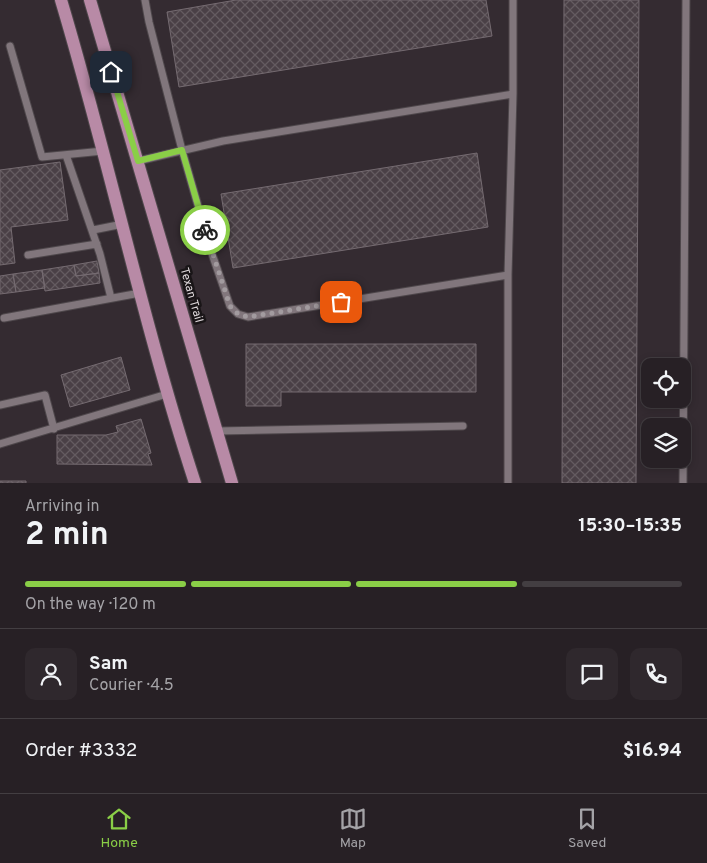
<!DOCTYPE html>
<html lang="en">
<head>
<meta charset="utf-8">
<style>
	body { margin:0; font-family:Overpass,sans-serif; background:#2f282d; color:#f1f3f6; height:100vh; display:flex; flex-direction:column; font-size:19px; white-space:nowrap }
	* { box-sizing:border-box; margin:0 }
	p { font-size:16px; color:#a4a3a7 }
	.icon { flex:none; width:28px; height:28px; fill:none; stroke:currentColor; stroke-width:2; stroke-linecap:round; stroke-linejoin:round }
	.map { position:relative; height:483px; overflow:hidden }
	.side { display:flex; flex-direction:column; background:#272025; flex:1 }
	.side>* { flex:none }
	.tools { position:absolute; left:641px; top:358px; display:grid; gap:10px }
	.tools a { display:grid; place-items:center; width:50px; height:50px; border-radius:10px; background:#272025; box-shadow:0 2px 8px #0003,0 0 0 1px #433e42; font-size:25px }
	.pin { position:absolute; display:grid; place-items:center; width:42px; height:42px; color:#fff; margin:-21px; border-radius:10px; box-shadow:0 2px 8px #0006 }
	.courier { position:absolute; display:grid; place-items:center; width:50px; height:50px; margin:-25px; border:4px solid #8ace47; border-radius:50%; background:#fff; color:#222; box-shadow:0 1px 6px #0007 }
	.overview em { font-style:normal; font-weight:700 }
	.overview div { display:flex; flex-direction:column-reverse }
	.overview { display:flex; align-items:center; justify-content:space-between; height:85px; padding:0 25px }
	h1 { font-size:32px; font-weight:700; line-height:38px }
	.bar { display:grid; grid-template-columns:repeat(4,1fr); gap:8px 5px; align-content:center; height:60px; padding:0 25px }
	.bar i { height:6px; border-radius:4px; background:#433e42 }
	.bar .current { background:#8ace47 }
	.bar p { grid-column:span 4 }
	.line { display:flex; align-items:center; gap:12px; padding:0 25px; border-top:1px solid #433e42 }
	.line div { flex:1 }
	.round { display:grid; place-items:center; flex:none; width:52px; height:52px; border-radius:10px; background:#2f282d }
	.menu { display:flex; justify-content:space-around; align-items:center; height:70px; border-top:1px solid #433e42; background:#272025; font-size:14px; color:#a4a3a7 }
	.menu a { display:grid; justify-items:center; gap:2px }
	.menu .current { color:#8ace47 }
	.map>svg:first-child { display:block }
</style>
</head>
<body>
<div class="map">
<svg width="707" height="483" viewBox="0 0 707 483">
	<defs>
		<pattern id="building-cross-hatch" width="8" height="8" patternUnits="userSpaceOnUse" patternTransform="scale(1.25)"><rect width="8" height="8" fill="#4a4046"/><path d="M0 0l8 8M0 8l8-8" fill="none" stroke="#645b60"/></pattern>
	</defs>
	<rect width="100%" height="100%" fill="#342b31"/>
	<!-- building -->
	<path fill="url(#building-cross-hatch)" stroke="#756b71" d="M236 0H486L492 36 179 87 167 12Z
		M564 0H639L636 483H562Z
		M477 153 488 227 233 268 221 194Z
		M60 162 68 220 11 227 15 263 0 265V170Z
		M97 261 99 273 76 276 74 265Z
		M74 265 76 276 99 273 100 283 45 291 42 270Z
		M42 270 45 288 16 292 13 274Z
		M13 274 16 292 0 294V276Z
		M246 344H476V392H281V406H246Z
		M121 357 130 390 70 407 61 375Z
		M141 419 151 453 148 454 152 465 57 464V435H106L118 432 116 426Z
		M0 481H26V483H0Z"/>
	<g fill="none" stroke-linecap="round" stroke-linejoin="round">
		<defs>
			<path id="service" d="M145 0 149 22 182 150 211 251 230 306 238 314 248 317 508 275
				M513 0V94
				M10 46 42 157 103 151
				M66 155 100 254 111 298
				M138 161 223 141 513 94 508 275V483
				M93 230 123 224
				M28 255 97 244
				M4 318 140 293
				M0 405 45 395 54 429
				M217 431 463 426
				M0 444 167 394
				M683 483 686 0"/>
			<path id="primary" d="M61 0C109 160 143 324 195 483
				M90 0 232 483"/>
		</defs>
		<!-- service casing -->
		<use href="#service" stroke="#4e474b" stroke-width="9"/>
		<!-- primary casing -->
		<use href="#primary" stroke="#4e474b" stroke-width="14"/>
		<!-- service -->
		<use href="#service" stroke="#81767c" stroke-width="7"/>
		<!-- primary -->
		<use href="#primary" stroke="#b88aa6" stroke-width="12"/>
	</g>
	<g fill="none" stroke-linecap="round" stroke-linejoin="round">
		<!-- done -->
		<path stroke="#a29b9f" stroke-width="5" stroke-dasharray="0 9" d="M205 230 230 306 238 314 248 317 341 302"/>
		<!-- route -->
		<path stroke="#8ace47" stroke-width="6" d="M111 72 138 161 182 150 205 230"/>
	</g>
	<g text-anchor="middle" stroke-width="5" stroke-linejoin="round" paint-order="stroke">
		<!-- street labels -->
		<g font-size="12" fill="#ddd7da" stroke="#191517">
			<text transform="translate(192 295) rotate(74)" y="4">Texan Trail</text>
		</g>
	</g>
</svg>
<div class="tools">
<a><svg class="icon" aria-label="locate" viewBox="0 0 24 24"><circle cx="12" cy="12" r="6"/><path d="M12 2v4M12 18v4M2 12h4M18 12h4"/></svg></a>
<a><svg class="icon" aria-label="layers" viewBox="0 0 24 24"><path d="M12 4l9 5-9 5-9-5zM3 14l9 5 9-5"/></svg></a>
</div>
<div class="pin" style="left:341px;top:302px;background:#ea580c"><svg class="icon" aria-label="bag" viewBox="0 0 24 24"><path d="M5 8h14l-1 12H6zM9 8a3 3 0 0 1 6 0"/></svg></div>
<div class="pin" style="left:111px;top:72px;background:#1f2937"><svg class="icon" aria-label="home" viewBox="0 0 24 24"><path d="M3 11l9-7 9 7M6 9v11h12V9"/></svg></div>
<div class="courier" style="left:205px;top:230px"><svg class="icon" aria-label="bike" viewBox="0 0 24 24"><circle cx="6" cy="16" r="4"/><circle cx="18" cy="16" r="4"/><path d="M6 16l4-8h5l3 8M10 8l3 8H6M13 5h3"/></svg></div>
</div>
<section class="side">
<div class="overview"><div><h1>2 min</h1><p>Arriving in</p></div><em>15:30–15:35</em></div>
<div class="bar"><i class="current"></i><i class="current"></i><i class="current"></i><i></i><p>On the way · 120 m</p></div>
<div class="line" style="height:90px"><a class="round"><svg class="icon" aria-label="person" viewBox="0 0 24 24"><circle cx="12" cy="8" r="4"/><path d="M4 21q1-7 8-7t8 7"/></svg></a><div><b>Sam</b><p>Courier · 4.5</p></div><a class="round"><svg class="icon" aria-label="chat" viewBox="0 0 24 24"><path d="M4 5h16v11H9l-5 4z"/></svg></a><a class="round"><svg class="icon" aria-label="phone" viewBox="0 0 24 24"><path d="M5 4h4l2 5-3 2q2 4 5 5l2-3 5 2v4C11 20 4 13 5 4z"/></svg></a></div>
<div class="line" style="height:65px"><div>Order #3332</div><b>$16.94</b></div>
</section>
<nav class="menu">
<a class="current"><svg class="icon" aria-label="home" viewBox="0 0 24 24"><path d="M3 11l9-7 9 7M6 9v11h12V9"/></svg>Home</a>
<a><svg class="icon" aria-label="map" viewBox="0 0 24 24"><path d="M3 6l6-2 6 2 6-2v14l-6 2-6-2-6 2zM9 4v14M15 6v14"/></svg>Map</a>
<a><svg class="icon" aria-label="saved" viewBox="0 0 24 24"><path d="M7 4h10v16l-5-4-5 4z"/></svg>Saved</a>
</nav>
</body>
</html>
